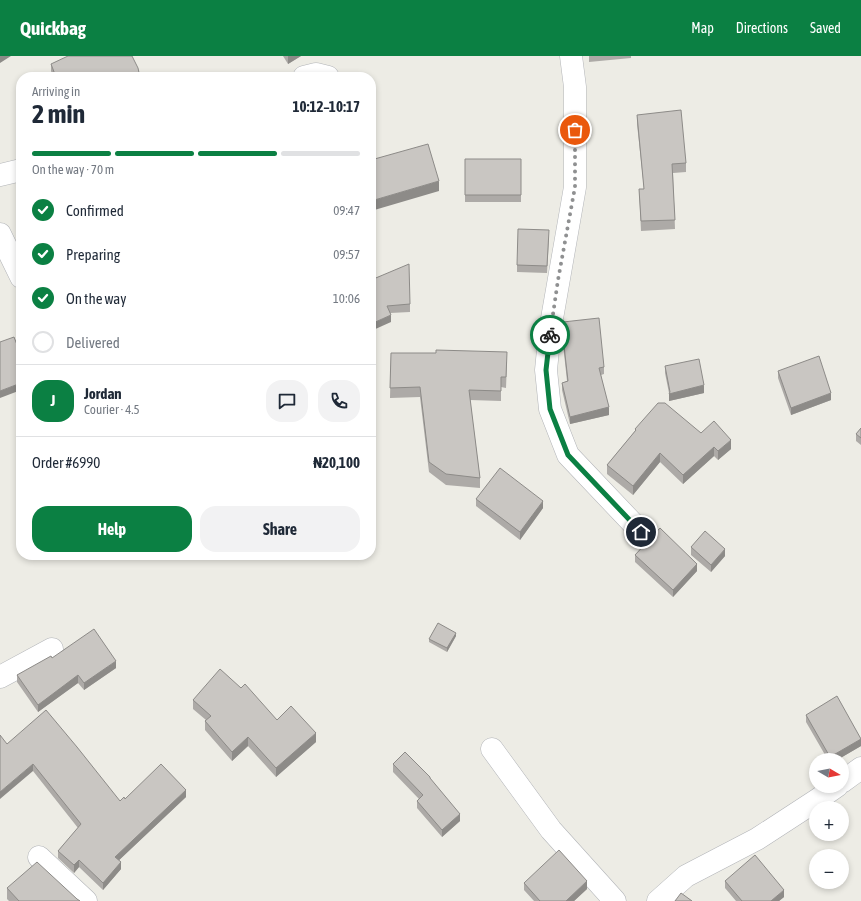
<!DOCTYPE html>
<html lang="en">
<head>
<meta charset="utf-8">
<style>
	body { margin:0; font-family:"Asap Condensed",sans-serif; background:#f2f2f3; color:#1f2937; height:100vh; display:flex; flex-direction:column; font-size:15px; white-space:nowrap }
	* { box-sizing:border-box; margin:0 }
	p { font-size:13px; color:#747a83 }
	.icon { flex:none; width:22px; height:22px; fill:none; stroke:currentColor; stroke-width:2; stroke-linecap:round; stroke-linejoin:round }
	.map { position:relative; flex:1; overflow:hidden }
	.details { position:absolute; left:16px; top:16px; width:360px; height:488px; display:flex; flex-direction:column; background:#fff; border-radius:16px; box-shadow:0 2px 6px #0003 }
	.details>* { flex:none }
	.needle { width:26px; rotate:100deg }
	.buttons { position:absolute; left:809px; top:697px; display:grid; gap:8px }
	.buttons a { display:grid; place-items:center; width:40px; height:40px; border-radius:50%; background:#fff; box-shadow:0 2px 6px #0003; font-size:20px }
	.pin { position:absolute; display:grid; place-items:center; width:34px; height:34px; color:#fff; margin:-17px; border:2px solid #fff; border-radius:50%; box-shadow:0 1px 4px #0007 }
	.courier { position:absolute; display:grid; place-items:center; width:40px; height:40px; margin:-20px; border:3px solid #0b8043; border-radius:50%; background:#fff; color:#222; box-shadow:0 1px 5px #0007 }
	.summary em { font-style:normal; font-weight:700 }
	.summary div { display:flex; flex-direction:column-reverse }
	.summary { display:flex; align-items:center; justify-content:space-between; height:68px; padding:0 16px }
	h1 { font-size:26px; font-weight:700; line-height:30px }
	.bar { display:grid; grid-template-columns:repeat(4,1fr); gap:6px 4px; align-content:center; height:48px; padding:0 16px }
	.bar i { height:5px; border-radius:3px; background:#e0e1e3 }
	.bar .current { background:#0b8043 }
	.bar p { grid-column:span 4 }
	.line { display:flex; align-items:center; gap:10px; padding:0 16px; border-top:1px solid #e0e1e3 }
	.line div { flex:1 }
	.round { display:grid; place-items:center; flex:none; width:42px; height:42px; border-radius:16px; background:#f2f2f3 }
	ol { padding:0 16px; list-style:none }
	li { display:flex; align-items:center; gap:12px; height:44px }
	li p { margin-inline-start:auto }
	li .icon { padding:4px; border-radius:50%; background:#0b8043; color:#fff; stroke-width:4 }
	li:last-child { color:#747a83 }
	li i { width:22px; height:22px; border:2px solid #e0e1e3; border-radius:50% }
	.cta { display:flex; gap:8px; margin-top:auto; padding:8px 16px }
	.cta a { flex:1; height:46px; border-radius:16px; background:#0b8043; color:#fff; font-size:16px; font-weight:700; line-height:46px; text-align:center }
	.cta a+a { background:#f2f2f3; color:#1f2937 }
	header { display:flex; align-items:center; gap:24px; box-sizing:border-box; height:56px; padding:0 20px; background:#0b8043; color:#fff }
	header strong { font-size:19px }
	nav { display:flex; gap:22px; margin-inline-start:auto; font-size:14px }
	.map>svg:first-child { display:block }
</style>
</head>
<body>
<header>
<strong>Quickbag</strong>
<nav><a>Map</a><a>Directions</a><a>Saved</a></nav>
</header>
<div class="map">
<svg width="861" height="845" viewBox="0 0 861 845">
	<rect width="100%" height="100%" fill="#edece5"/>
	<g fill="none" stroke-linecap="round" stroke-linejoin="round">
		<defs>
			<path id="minor" d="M571 0 575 31V131L550 274 546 314 550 353 568 399 641 476
				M304 21 316 18 328 21
				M0 119 21 114
				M0 178 21 221
				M0 621 52 593
				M492 693 551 774 615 845
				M842 726 861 712
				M39 801 86 845
				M658 845 686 820 757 783 817 744 837 730"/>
		</defs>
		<!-- minor casing -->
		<use href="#minor" stroke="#b2b4b8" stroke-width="23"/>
		<!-- minor -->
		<use href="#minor" stroke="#fff" stroke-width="22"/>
	</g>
	<!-- wall -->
	<path fill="#adaaa7" d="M283 0H301L288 8Z
		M589 0H631V2L589 6Z
		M51 8 140 21H53L51 15Z
		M637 59 686 107V116L673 117 675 173 641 175 639 133H644L637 68Z
		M465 103H521V146H465Z
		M549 182 547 217 517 216V209Z
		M371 224 410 248V256L390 257 391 266Z
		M562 272 604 311V318L601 319 609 359 570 368 562 334V327L567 325 562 279Z
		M391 297 507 306 506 332 501 331V345L470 344 480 422V432L446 429 429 416 420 341 390 342Z
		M665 310 704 337 669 345V337L665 317Z
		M778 315 831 344 791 359 778 322Z
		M371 366 374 406V413H371Z
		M861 372V389L856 385V378Z
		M635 373 701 377 731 393 718 404 714 400 683 428 660 406 633 439 607 418V409L635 375Z
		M18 434H21V477L18 441Z
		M476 443 543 452 520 484 476 450Z
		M691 491 725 500 711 516 691 499Z
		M635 499 697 515 673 541 635 506Z
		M456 580 447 596 429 586V583Z
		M52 602 116 612 84 634 78 627 38 656 17 626V619Z
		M193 644 277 664 316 686 276 721 248 690 232 705 205 674V665L206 664 193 653Z
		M806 659 861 682V690L837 704H828L806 666Z
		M7 688 120 745 125 743 186 741 119 804 121 813 103 834 79 811 74 817 58 802V795L78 772 33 715Z
		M393 708 430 723 460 765 442 781 417 752V745L419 743 393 716Z
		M725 825 784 841 779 845H736L725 832Z
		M524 827 587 833 574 845H534L524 834Z
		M7 832 77 843 80 845H9L7 843Z"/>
	<!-- shaded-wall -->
	<path fill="#8d8b88" d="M0 0H11L0 7Z
		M289 0H301L288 8V0Z
		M439 125V135L371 155V145Z
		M391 259V266L371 275V268Z
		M21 327V334L0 342V335Z
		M704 329V337L669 345V338Z
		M831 337V344L791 359V352Z
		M609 351V359L570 368V361Z
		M731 384V393L718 404V395Z
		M714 391V400L683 428V419Z
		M660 397V406L633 439V430Z
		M543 445V452L520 484V476Z
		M725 493V500L711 516V509Z
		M697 508V515L673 541V534Z
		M456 577V580L447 596V592Z
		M116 605V612L84 634V627Z
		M78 619V627L38 656V649Z
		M316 677V686L276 721V712Z
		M248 681V690L232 705V696Z
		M861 683V690L837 704H830V701Z
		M33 708V715L0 743V736Z
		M186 734V741L115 808V801Z
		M460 758V765L442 781V774Z
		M79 804V811L74 817V809Z
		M121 806V813L103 834V827Z
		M587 825V833L574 845H566Z
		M784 834V841L779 845H771Z"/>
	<!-- building -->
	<path fill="#c9c6c2" stroke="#8d8b88" d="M68 0H132L138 12 140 21H56L51 8Z
		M681 54 686 107 672 108 675 164 641 165 639 133H644L637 59Z
		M428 88 439 125 371 145V104Z
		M465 103H521V139H465Z
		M518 173 549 174 547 210 517 209Z
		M409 208 410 248 387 250 391 259 371 268V224Z
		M599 262 604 311 599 312 609 351 570 361 562 327 568 325 562 272 563 266Z
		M14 281 21 299V327L0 335V286Z
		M436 294 507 296 506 321H501V335L469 334 480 422 446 418 429 406 420 331 390 332 391 297H436Z
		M819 300 831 337 791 352 778 315Z
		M699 303 704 329 669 338 670 336 665 310Z
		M658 347H665L701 377 714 365 731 384 718 395 714 391 683 419 660 397 633 430 607 409 636 374 635 373Z
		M371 366H372L374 406H371Z
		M861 372V382L856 378Z
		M500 412 543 445 520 476 476 443Z
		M18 434H21V470Z
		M660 472 697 508 673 534 635 499Z
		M705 475 725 493 711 509 691 491Z
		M438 567 456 577 447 592 429 583Z
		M94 573 116 605 84 627 78 619 38 649 17 619 51 600 52 602Z
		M220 613 241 632 245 628 277 664 291 650 316 677 276 712 248 681 232 696 205 665 211 660 193 644Z
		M837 640 861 683 830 701 806 659Z
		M46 654 77 691 120 745 124 741 125 743 161 708 186 734 115 801 121 806 103 827 79 804 74 809 58 795 81 768 33 708 0 736V679L7 688Z
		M405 696 430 721V722L460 758 442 774 417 745 423 739 393 708Z
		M559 794 587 825 566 845H540L524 827Z
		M755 799 784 834 771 845H742L725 825Z
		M37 806 77 843 80 845H19L7 832Z
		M681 837 692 845H675Z"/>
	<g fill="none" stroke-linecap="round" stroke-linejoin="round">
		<!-- done -->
		<path stroke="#8f9091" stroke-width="4" stroke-dasharray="0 7.2" d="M550 279 558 224 575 131V74"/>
		<!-- route -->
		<path stroke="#0b8043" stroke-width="5" d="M550 279 546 314 550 353 568 399 641 476"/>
	</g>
</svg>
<div class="buttons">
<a><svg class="needle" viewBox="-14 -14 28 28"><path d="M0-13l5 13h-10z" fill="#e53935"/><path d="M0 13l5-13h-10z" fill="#747a83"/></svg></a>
<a>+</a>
<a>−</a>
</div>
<div class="pin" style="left:575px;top:74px;background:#ea580c"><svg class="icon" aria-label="bag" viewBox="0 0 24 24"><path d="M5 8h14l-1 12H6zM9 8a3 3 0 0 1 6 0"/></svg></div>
<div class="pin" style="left:641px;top:476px;background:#1f2937"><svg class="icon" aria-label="home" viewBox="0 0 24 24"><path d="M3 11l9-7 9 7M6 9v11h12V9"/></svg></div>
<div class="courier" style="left:550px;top:279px"><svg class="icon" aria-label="bike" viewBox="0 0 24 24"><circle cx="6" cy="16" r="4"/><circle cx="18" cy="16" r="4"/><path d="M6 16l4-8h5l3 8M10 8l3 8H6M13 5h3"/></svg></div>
<section class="details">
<div class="summary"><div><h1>2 min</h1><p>Arriving in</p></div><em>10:12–10:17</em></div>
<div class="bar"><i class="current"></i><i class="current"></i><i class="current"></i><i></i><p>On the way · 70 m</p></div>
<ol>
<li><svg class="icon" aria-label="check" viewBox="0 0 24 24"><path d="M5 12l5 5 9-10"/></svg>Confirmed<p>09:47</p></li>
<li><svg class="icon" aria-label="check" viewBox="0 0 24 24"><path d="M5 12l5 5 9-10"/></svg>Preparing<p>09:57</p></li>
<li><svg class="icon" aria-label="check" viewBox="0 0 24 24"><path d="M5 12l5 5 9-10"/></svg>On the way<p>10:06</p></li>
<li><i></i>Delivered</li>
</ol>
<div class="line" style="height:72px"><b class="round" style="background:#0b8043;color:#fff">J</b><div><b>Jordan</b><p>Courier · 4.5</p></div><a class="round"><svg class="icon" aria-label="chat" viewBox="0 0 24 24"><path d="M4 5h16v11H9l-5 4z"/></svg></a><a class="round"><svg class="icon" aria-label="phone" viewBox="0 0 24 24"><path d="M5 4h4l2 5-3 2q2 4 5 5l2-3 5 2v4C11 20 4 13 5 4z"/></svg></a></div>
<div class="line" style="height:52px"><div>Order #6990</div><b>₦20,100</b></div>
<div class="cta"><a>Help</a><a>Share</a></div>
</section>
</div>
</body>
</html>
